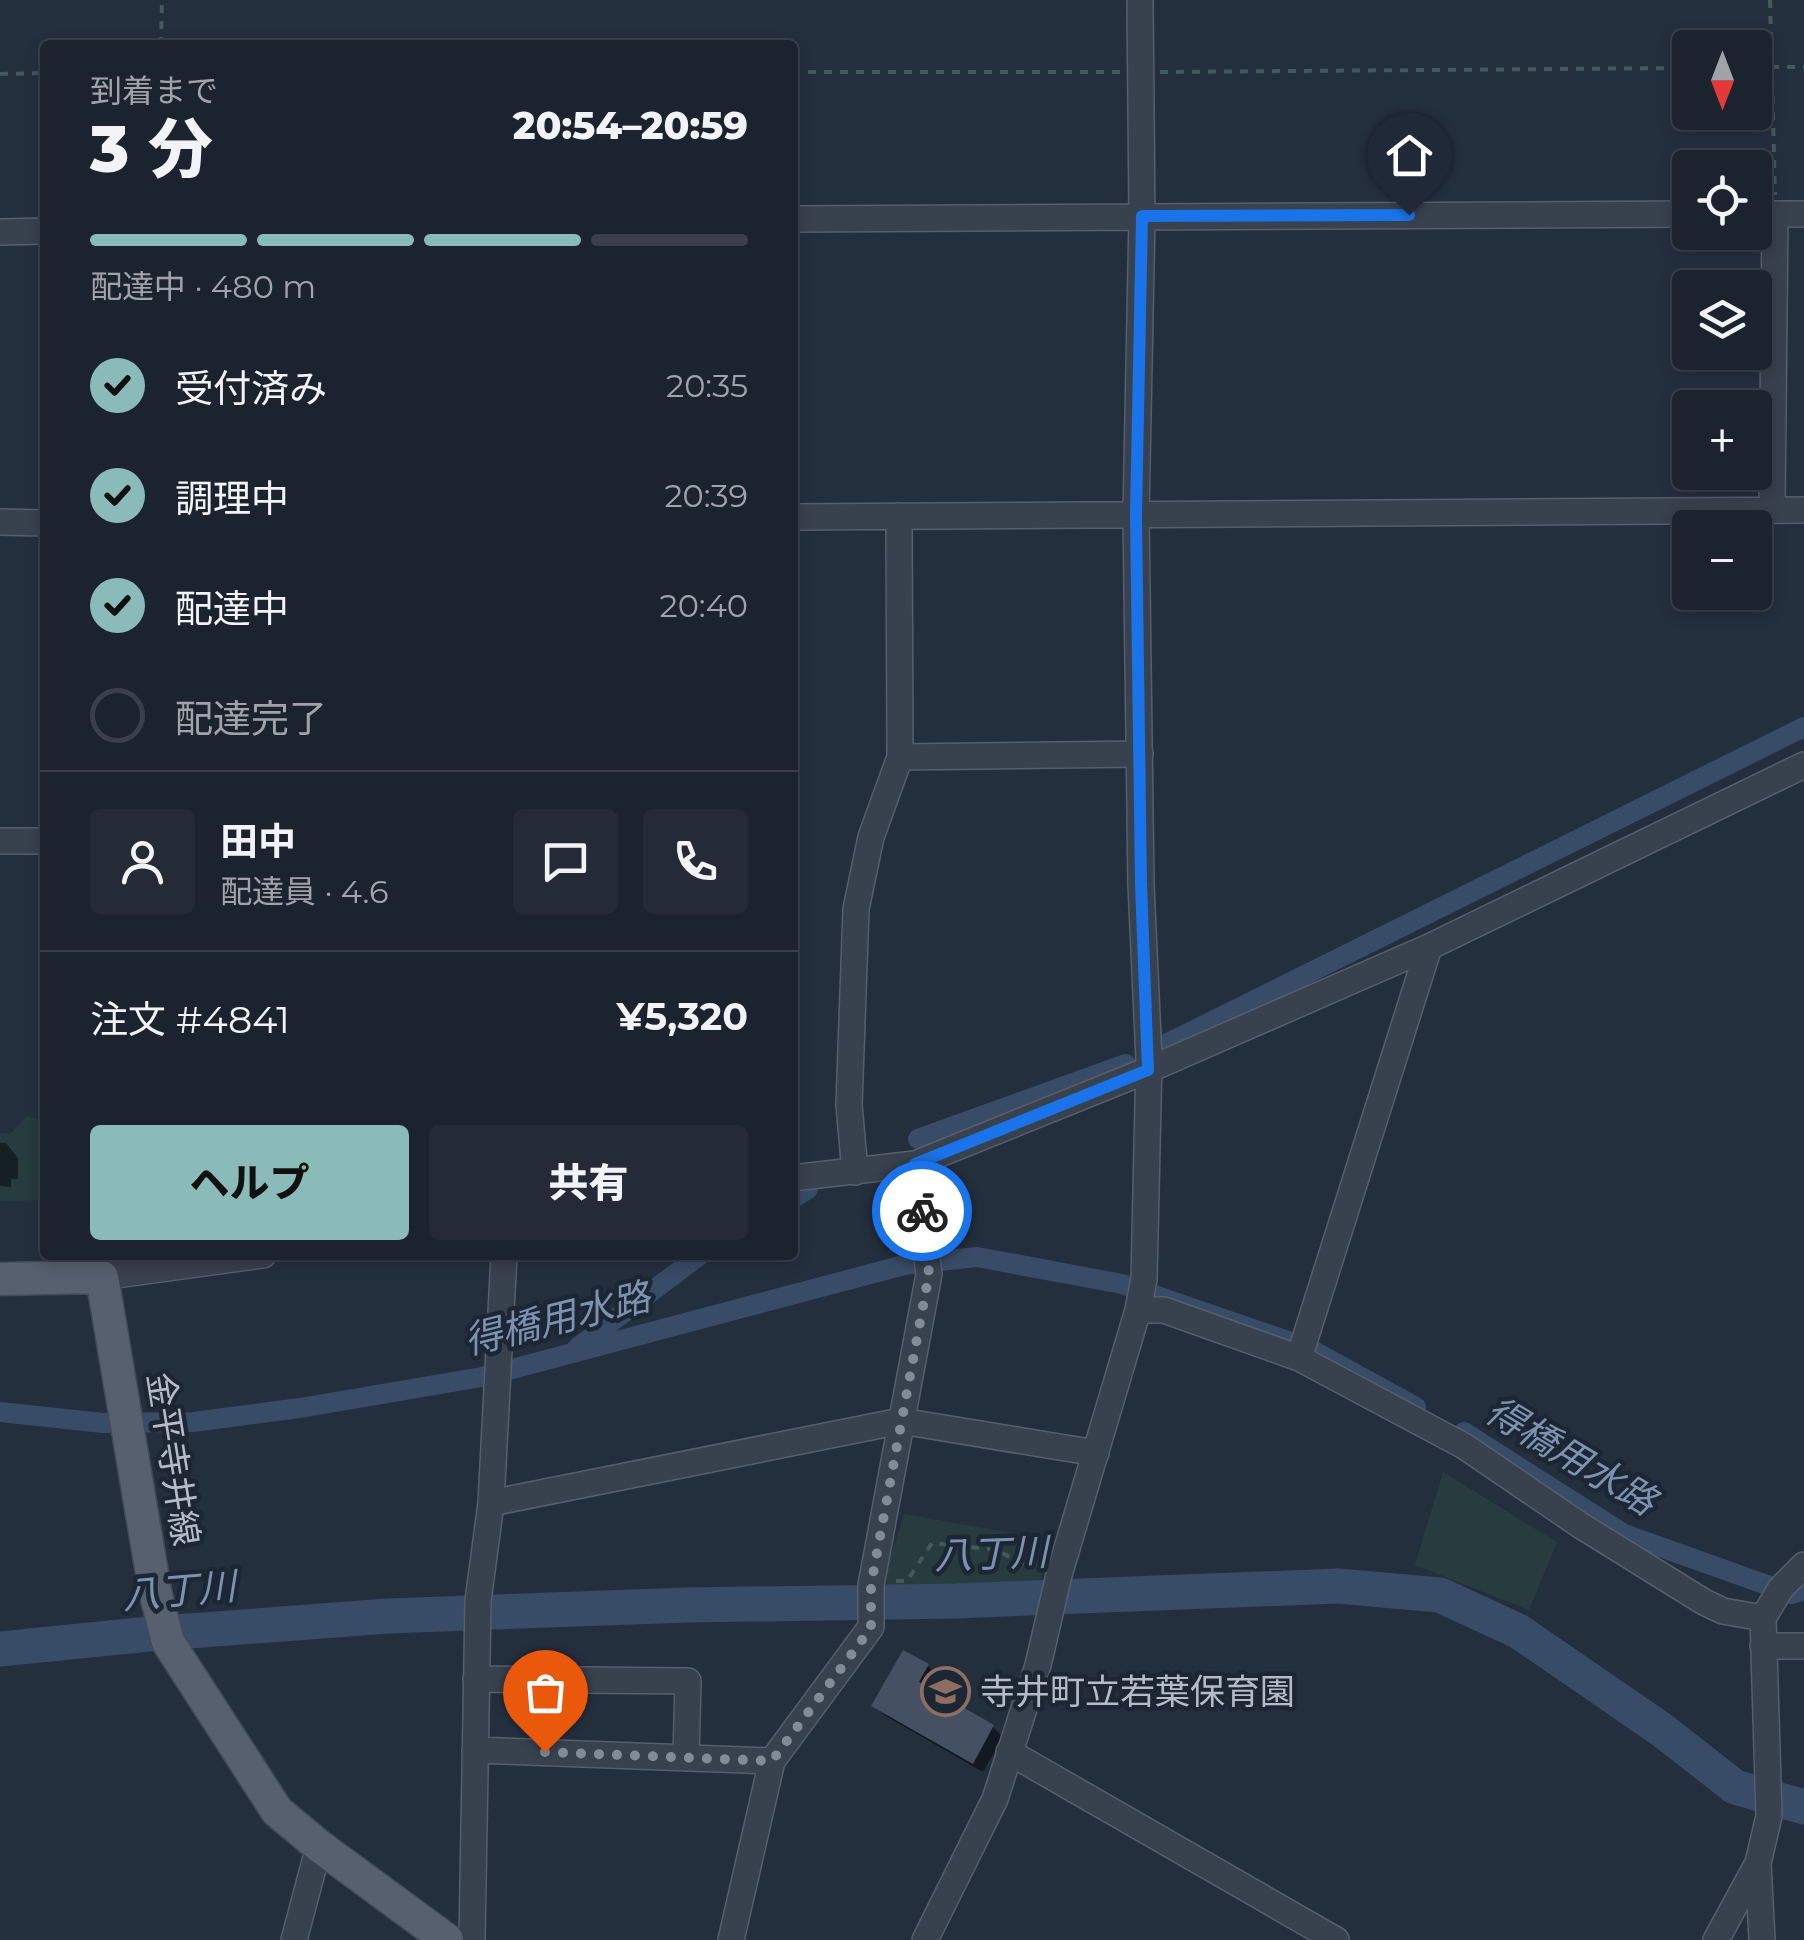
<!DOCTYPE html>
<html lang="ja">
<head>
<meta charset="utf-8">
<style>
	body { margin:0; font-family:Montserrat,"Noto Sans JP",sans-serif; background:#242b36; color:#f1f3f6; height:100vh; display:flex; flex-direction:column; font-size:38px; white-space:nowrap }
	* { box-sizing:border-box; margin:0 }
	p { font-size:32px; color:#a0a4aa }
	.icon { flex:none; width:55px; height:55px; fill:none; stroke:currentColor; stroke-width:2; stroke-linecap:round; stroke-linejoin:round }
	.map { position:relative; flex:1; overflow:hidden }
	.drawer { position:absolute; left:40px; top:40px; width:758px; height:1220px; display:flex; flex-direction:column; background:#1b232e; border-radius:10px; box-shadow:0 5px 15px #0003,0 0 0 2px #39404a }
	.drawer>* { flex:none }
	.needle { width:65px; rotate:180deg }
	.buttons { position:absolute; left:1672px; top:30px; display:grid; gap:20px }
	.buttons a { display:grid; place-items:center; width:100px; height:100px; border-radius:10px; background:#1b232e; box-shadow:0 5px 15px #0003,0 0 0 2px #39404a; font-size:50px }
	.pin { position:absolute; display:grid; place-items:center; width:85px; height:85px; color:#fff; margin:-102px -42px; border-radius:50% 50% 50% 0; rotate:-45deg; box-shadow:0 0 10px #0007 }
	.pin .icon { rotate:45deg }
	.courier { position:absolute; display:grid; place-items:center; width:100px; height:100px; margin:-50px; border:8px solid #1a73e8; border-radius:50%; background:#fff; color:#222; box-shadow:0 2px 12px #0007 }
	.overview em { font-style:normal; font-weight:800 }
	.overview div { display:flex; flex-direction:column-reverse }
	.overview { display:flex; align-items:center; justify-content:space-between; height:170px; padding:0 50px }
	h1 { font-size:65px; font-weight:800; line-height:75px }
	.bar { display:grid; grid-template-columns:repeat(4,1fr); gap:15px 10px; align-content:center; height:120px; padding:0 50px }
	.bar i { height:12px; border-radius:8px; background:#39404a }
	.bar .active { background:#8bbbb9 }
	.bar p { grid-column:span 4 }
	.line { display:flex; align-items:center; gap:25px; padding:0 50px; border-top:2px solid #39404a }
	.line div { flex:1 }
	.round { display:grid; place-items:center; flex:none; width:105px; height:105px; border-radius:10px; background:#242b36 }
	ol { padding:0 50px; list-style:none }
	li { display:flex; align-items:center; gap:30px; height:110px }
	li p { margin-inline-start:auto }
	li .icon { padding:10px; border-radius:50%; background:#8bbbb9; color:#111; stroke-width:4 }
	li:last-child { color:#a0a4aa }
	li i { width:55px; height:55px; border:5px solid #39404a; border-radius:50% }
	.cta { display:flex; gap:20px; margin-top:auto; padding:20px 50px }
	.cta a { flex:1; height:115px; border-radius:10px; background:#8bbbb9; color:#111; font-size:40px; font-weight:800; line-height:115px; text-align:center }
	.cta a+a { background:#242b36; color:#f1f3f6 }
	.map>svg:first-child { display:block }
</style>
</head>
<body>
<div class="map">
<svg width="1804" height="1940" viewBox="0 0 1804 1940">
	<rect width="100%" height="100%" fill="#242f3e"/>
	<!-- green -->
	<path fill="#263c3f" d="M27 1116 45 1121V1200L0 1201V1133L10 1134Z
		M1443 1472 1557 1542 1529 1610 1415 1565Z
		M904 1514 1052 1540 1039 1586 881 1589Z"/>
	<!-- shadow -->
	<path fill="#0007" d="M0 1143H6L18 1158V1179H11V1187L0 1186Z
		M928 1666 937 1676 929 1691 993 1727 1003 1737 983 1772 884 1715 874 1705Z"/>
	<g fill="none" stroke-linecap="round" stroke-linejoin="round">
		<!-- canal -->
		<path stroke="#394c67" stroke-width="20" d="M1162 1046 1804 727
			M918 1139 1126 1064
			M792 1199 808 1189
			M577 1348 700 1255
			M1312 1350 1416 1407
			M0 1412 103 1423 193 1422 300 1408 482 1377 904 1265 977 1257 1122 1284 1294 1343
			M1464 1432 1624 1534 1792 1594 1804 1590"/>
		<!-- river -->
		<path stroke="#394c67" stroke-width="35" d="M0 1649 149 1634 388 1616 687 1605 955 1601 1338 1586 1440 1595 1518 1631 1662 1730 1735 1787 1804 1807"/>
	</g>
	<!-- building -->
	<path fill="#455162" d="M903 1650 929 1664 919 1682 994 1725 973 1764 871 1706Z"/>
	<g fill="none" stroke-linecap="round" stroke-linejoin="round">
		<defs>
			<path id="minor" d="M1755 214H1804
				M792 219 1690 214
				M0 232 45 231
				M1772 510 1775 215
				M792 517 1804 510
				M0 522 45 523
				M900 757 1140 754
				M0 841H45
				M855 1172 849 1105 856 909 871 837 900 757 899 516
				M792 1178 915 1164 1148 1070 1429 947 1804 765
				M105 1255 102 1277 263 1255
				M1138 1310H1164L1299 1358 1464 1446 1580 1525 1704 1602 1723 1611 1763 1618
				M1299 1358 1429 947
				M491 1503 901 1421 1096 1453
				M1763 1646H1804
				M476 1679 688 1681 686 1758
				M475 1750 772 1761
				M1009 1752 1336 1940
				M1758 1863 1762 1940
				M294 1940 319 1846
				M472 1940 478 1601 491 1503 504 1255
				M731 1940 772 1761 871 1627V1585L929 1274 915 1164
				M925 1940 995 1799 1038 1665 1059 1575 1138 1310 1144 1279 1149 1060 1141 885 1136 515 1142 216 1140 0
				M1716 1940 1758 1863 1769 1816 1763 1618 1781 1588 1804 1565"/>
			<path id="major" d="M0 1279 102 1277 155 1591 168 1642 277 1811 319 1846 447 1940"/>
		</defs>
		<!-- minor casing -->
		<use href="#minor" stroke="#565f6c" stroke-width="28"/>
		<!-- major casing -->
		<use href="#major" stroke="#414a57" stroke-width="35"/>
		<!-- path -->
		<path stroke="#44595c" stroke-width="4" stroke-dasharray="8 8" stroke-linecap="butt" d="M1770 0 1775 195
			M161 45 162 0
			M1755 67H1804
			M792 72H1120
			M1160 72 1690 68
			M0 74 45 73
			M896 1581H907L932 1543 997 1550 1021 1563 1041 1566"/>
		<!-- minor -->
		<use href="#minor" stroke="#38414e" stroke-width="25"/>
		<!-- major -->
		<use href="#major" stroke="#56606e" stroke-width="32"/>
	</g>
	<g fill="none" stroke-linecap="round" stroke-linejoin="round">
		<!-- done -->
		<path stroke="#828b98" stroke-width="10" stroke-dasharray="0 18" d="M545 1752 772 1761 871 1628V1585L929 1274 922 1211"/>
		<!-- route -->
		<path stroke="#1a73e8" stroke-width="12" d="M922 1211 915 1164 1148 1070 1141 884 1136 515 1142 216 1409 215"/>
	</g>
	<!-- icons -->
	<defs>
		<symbol id="school-ring" viewBox="-11 -11 22 22"><circle r="9.5" fill="#1d2633" stroke="#8d6e63" stroke-width="1.5"/><path d="M0-5L7-2L0 1L-7-2ZM-4 1L0 2.5L4 1V4Q0 6-4 4Z" fill="#8d6e63"/></symbol>
	</defs>
	<g fill-rule="evenodd">
		<use href="#school-ring" x="918" y="1664" width="55" height="55"/>
	</g>
	<g text-anchor="middle" stroke-width="9" stroke-linejoin="round" paint-order="stroke">
		<!-- street labels -->
		<g font-size="35" fill="#b4bcc9" stroke="#1d2633">
			<text transform="translate(173 1459) rotate(81)" y="12">金平寺井線</text>
		</g>
		<!-- poi labels -->
		<g font-size="35" fill="#b4bcc9" stroke="#1d2633" text-anchor="start">
			<text x="980" y="1704">寺井町立若葉保育園</text>
		</g>
		<!-- water labels -->
		<g font-size="38" font-style="italic" fill="#7c92b1" stroke="#1d2633">
			<text transform="translate(557 1319) rotate(-14)" y="13">得橋用水路</text>
			<text transform="translate(1571 1456) rotate(31)" y="13">得橋用水路</text>
			<text transform="translate(991 1554) rotate(-2)" y="13">八丁川</text>
			<text transform="translate(179 1591) rotate(-5)" y="13">八丁川</text>
		</g>
	</g>
</svg>
<div class="buttons">
<a><svg class="needle" viewBox="-14 -14 28 28"><path d="M0-13l5 13h-10z" fill="#e53935"/><path d="M0 13l5-13h-10z" fill="#a0a4aa"/></svg></a>
<a><svg class="icon" aria-label="locate" viewBox="0 0 24 24"><circle cx="12" cy="12" r="6"/><path d="M12 2v4M12 18v4M2 12h4M18 12h4"/></svg></a>
<a><svg class="icon" aria-label="layers" viewBox="0 0 24 24"><path d="M12 4l9 5-9 5-9-5zM3 14l9 5 9-5"/></svg></a>
<a>+</a>
<a>−</a>
</div>
<div class="pin" style="left:545px;top:1752px;background:#ea580c"><svg class="icon" aria-label="bag" viewBox="0 0 24 24"><path d="M5 8h14l-1 12H6zM9 8a3 3 0 0 1 6 0"/></svg></div>
<div class="pin" style="left:1409px;top:215px;background:#1f2937"><svg class="icon" aria-label="home" viewBox="0 0 24 24"><path d="M3 11l9-7 9 7M6 9v11h12V9"/></svg></div>
<div class="courier" style="left:922px;top:1211px"><svg class="icon" aria-label="bike" viewBox="0 0 24 24"><circle cx="6" cy="16" r="4"/><circle cx="18" cy="16" r="4"/><path d="M6 16l4-8h5l3 8M10 8l3 8H6M13 5h3"/></svg></div>
<section class="drawer">
<div class="overview"><div><h1>3 分</h1><p>到着まで</p></div><em>20:54–20:59</em></div>
<div class="bar"><i class="active"></i><i class="active"></i><i class="active"></i><i></i><p>配達中 · 480 m</p></div>
<ol>
<li><svg class="icon" aria-label="check" viewBox="0 0 24 24"><path d="M5 12l5 5 9-10"/></svg>受付済み<p>20:35</p></li>
<li><svg class="icon" aria-label="check" viewBox="0 0 24 24"><path d="M5 12l5 5 9-10"/></svg>調理中<p>20:39</p></li>
<li><svg class="icon" aria-label="check" viewBox="0 0 24 24"><path d="M5 12l5 5 9-10"/></svg>配達中<p>20:40</p></li>
<li><i></i>配達完了</li>
</ol>
<div class="line" style="height:180px"><a class="round"><svg class="icon" aria-label="person" viewBox="0 0 24 24"><circle cx="12" cy="8" r="4"/><path d="M4 21q1-7 8-7t8 7"/></svg></a><div><b>田中</b><p>配達員 · 4.6</p></div><a class="round"><svg class="icon" aria-label="chat" viewBox="0 0 24 24"><path d="M4 5h16v11H9l-5 4z"/></svg></a><a class="round"><svg class="icon" aria-label="phone" viewBox="0 0 24 24"><path d="M5 4h4l2 5-3 2q2 4 5 5l2-3 5 2v4C11 20 4 13 5 4z"/></svg></a></div>
<div class="line" style="height:130px"><div>注文 #4841</div><b>¥5,320</b></div>
<div class="cta"><a>ヘルプ</a><a>共有</a></div>
</section>
</div>
</body>
</html>
